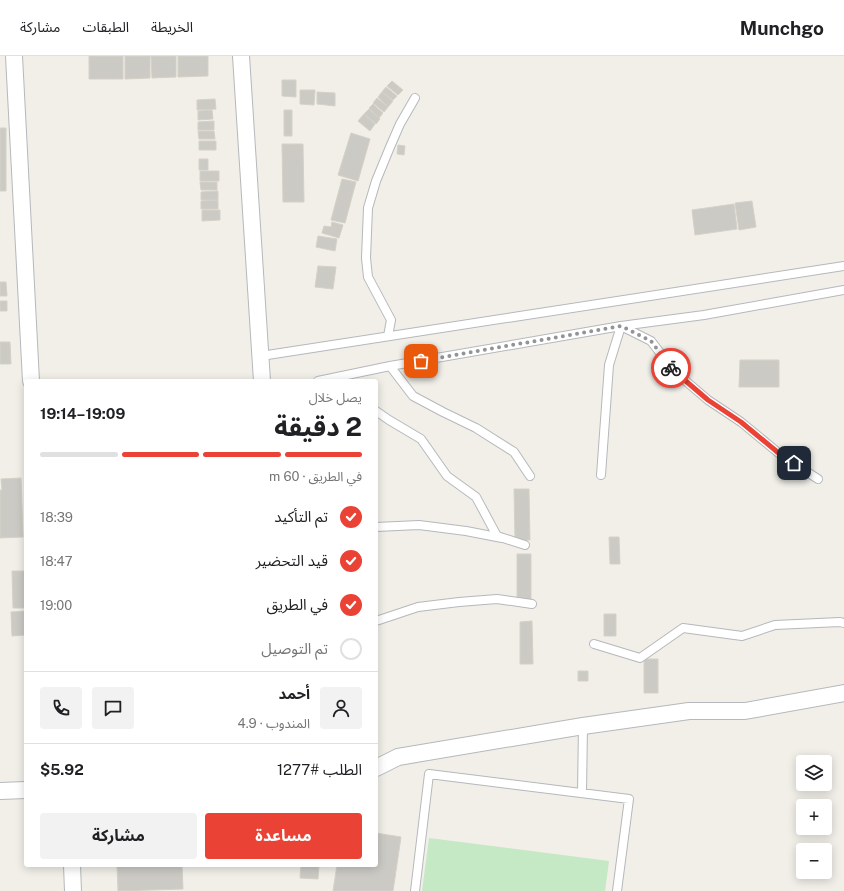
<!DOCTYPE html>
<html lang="ar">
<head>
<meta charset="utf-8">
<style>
	body { margin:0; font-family:"Public Sans","Noto Sans Arabic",sans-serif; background:#f2f2f2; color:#202124; direction:rtl; height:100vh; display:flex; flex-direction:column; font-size:15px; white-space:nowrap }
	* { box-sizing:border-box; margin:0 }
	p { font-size:13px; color:#757577 }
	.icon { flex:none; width:22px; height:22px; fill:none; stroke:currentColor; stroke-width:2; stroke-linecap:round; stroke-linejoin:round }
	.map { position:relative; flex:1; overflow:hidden; direction:ltr }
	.details { position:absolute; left:24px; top:323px; width:354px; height:488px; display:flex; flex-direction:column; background:#fff; border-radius:4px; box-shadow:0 2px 10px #0003; direction:rtl }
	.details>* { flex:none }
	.fabs { position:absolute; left:796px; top:699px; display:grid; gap:8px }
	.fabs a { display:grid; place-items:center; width:36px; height:36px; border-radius:4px; background:#fff; box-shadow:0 2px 10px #0003; font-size:20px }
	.pin { position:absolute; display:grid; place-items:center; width:34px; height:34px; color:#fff; margin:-17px; border-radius:8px; box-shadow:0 2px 6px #0006 }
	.courier { position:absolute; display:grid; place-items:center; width:40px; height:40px; margin:-20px; border:3px solid #ea4335; border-radius:50%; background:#fff; color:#222; box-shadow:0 1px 5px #0007 }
	.headline em { font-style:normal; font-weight:700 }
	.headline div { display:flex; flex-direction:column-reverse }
	.headline { display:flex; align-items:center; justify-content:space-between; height:68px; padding:0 16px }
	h1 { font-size:26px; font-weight:700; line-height:30px }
	.bar { display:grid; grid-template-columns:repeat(4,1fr); gap:6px 4px; align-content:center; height:48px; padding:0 16px }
	.bar i { height:5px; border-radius:3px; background:#e0e0e0 }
	.bar .current { background:#ea4335 }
	.bar p { grid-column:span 4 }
	.line { display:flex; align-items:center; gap:10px; padding:0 16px; border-top:1px solid #e0e0e0 }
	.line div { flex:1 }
	.round { display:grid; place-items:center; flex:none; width:42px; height:42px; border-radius:4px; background:#f2f2f2 }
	ol { padding:0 16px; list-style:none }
	li { display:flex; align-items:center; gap:12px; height:44px }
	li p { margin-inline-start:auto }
	li .icon { padding:4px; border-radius:50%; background:#ea4335; color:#fff; stroke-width:4 }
	li:last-child { color:#757577 }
	li i { width:22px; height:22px; border:2px solid #e0e0e0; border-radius:50% }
	.cta { display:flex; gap:8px; margin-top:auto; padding:8px 16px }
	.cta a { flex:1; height:46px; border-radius:4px; background:#ea4335; color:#fff; font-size:16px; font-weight:700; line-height:46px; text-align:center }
	.cta a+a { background:#f2f2f2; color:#202124 }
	header { display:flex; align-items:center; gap:24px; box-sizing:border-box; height:56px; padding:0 20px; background:#fff; border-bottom:1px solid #e0e0e0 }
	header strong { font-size:19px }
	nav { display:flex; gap:22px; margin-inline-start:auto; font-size:14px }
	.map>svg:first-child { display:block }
</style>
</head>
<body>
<header>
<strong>Munchgo</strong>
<nav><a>الخريطة</a><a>الطبقات</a><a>مشاركة</a></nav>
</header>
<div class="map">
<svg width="844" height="835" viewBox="0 0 844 835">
	<rect width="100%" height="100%" fill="#f1efe8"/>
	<!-- green -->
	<path fill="#c5e8c5" d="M429 782 609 805 605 835H422Z"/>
	<!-- building -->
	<path fill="#cccac5" stroke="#d6d1c6" d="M89 0H123V23H89Z
		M125 0H150V22L125 23Z
		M151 0H176V21L152 22Z
		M178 0H208V20L178 21Z
		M282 24H296V41L282 40Z
		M392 25 403 34 398 39 387 30Z
		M386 31 397 40 393 44 382 36Z
		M300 34H315L314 49 300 48Z
		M317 36 335 37V50L317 48Z
		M382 36 393 45 388 51 378 41Z
		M377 42 388 51 384 56 373 47Z
		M215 43 216 53 197 54V44Z
		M373 48 383 57 379 62 369 52Z
		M369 53 380 63 376 68 364 58Z
		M212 54 213 63 198 64V55Z
		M284 54H292V80H284Z
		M364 58 375 68 370 75 358 65Z
		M214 65V74H198V66Z
		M0 72H6V135H0Z
		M198 75H214L215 83H199Z
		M351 77 370 83 358 125 338 119Z
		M199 85H216V94H199Z
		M282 88H303L304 146H283Z
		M398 89 405 90 404 99 397 98Z
		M199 103H208V114H199Z
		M200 115H219V125H200Z
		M342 123 356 126 345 167 331 164Z
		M200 126H217V134H201Z
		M218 135V144H201V136Z
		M218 144V153H201V145Z
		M752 145 756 171 739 174 735 147Z
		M734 148 737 173 695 179 692 154Z
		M202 154H220V164L202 165Z
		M332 166 343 169 339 182 322 177 324 170 331 171Z
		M318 180 337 183 335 195 316 191Z
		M318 210 336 211 333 233 315 231Z
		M0 226H6L7 240H0Z
		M0 245H7V255H0Z
		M0 286H10L11 308H0Z
		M740 304H779V331H739Z
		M21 422 23 481 0 482V434H2L1 423Z
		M514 433H529L530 484H515Z
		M609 481H619L620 508H610Z
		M517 498H531V545H517Z
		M12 515H26V552H13Z
		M26 555V579L12 580 11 556Z
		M604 558H616V580H604Z
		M532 565 533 608H520V566Z
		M644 603H658V637H644Z
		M578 615H588V625H578Z
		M376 777 401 781 393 835H333L337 809H376Z
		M117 809H182L183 833 118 835Z
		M301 809H319L318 823 300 822Z"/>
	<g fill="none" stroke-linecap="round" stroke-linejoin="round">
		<defs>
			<path id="lane" d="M388 280 391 264 368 221 366 202 368 152 376 125 390 91 400 68 415 42
				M261 300 844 210
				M390 310 413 340 443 356 476 372 514 396 530 420
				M318 325 390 310 621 270 704 259 844 234
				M376 355 389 364 421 383 447 420 476 441 497 480 525 489
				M601 419 609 309 621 270 651 285 674 315 708 344 741 366 781 399 818 423
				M376 471 419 469 466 475 502 482
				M376 565 418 551 459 546 497 543 532 548
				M594 588 640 602 683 572 742 580 775 569 840 566 844 567
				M582 737 583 670
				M415 835 429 718 629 743 617 835"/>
			<path id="street" d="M14 0 31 325
				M241 0 262 325
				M376 712 398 701 583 670 689 655H745L844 637
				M0 735 26 734
				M72 809 73 835"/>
		</defs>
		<!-- lane casing -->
		<use href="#lane" stroke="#b5b8bc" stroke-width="10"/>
		<!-- street casing -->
		<use href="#street" stroke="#b5b8bc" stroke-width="18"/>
		<!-- lane -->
		<use href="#lane" stroke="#fff" stroke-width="8"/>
		<!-- street -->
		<use href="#street" stroke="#fff" stroke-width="16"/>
	</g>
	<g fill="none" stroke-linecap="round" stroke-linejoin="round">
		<!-- done -->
		<path stroke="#929495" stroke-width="4" stroke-dasharray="0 7.2" d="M421 305 621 270 651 285 671 312"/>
		<!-- route -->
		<path stroke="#ea4335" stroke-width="5" d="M671 312 674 315 708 344 741 366 781 399 794 407"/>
	</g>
</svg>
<div class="fabs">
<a><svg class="icon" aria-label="layers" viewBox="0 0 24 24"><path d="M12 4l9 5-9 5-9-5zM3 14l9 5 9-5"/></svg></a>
<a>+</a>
<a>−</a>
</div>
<div class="pin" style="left:421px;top:305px;background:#ea580c"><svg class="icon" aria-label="bag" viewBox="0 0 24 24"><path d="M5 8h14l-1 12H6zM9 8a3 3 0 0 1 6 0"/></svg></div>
<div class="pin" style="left:794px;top:407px;background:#1f2937"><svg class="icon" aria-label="home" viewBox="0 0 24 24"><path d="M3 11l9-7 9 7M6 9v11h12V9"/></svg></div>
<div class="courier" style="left:671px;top:312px"><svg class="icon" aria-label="bike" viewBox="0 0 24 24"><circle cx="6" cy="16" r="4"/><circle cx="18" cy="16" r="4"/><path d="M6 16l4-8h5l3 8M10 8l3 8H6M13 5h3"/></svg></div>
<section class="details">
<div class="headline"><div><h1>2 دقيقة</h1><p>يصل خلال</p></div><em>19:09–19:14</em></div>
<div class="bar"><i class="current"></i><i class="current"></i><i class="current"></i><i></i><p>في الطريق · 60 m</p></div>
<ol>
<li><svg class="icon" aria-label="check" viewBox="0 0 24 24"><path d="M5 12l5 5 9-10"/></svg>تم التأكيد<p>18:39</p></li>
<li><svg class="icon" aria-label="check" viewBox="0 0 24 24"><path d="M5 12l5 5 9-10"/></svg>قيد التحضير<p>18:47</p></li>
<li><svg class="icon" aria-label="check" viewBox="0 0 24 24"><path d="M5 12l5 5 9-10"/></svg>في الطريق<p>19:00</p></li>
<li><i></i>تم التوصيل</li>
</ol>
<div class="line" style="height:72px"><a class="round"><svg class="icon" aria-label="person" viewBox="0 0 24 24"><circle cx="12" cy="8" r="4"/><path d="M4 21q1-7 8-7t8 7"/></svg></a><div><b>أحمد</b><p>المندوب · 4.9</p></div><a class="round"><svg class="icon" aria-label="chat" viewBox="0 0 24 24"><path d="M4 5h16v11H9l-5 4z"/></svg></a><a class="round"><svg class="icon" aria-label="phone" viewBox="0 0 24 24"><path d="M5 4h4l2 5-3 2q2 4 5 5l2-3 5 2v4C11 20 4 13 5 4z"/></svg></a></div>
<div class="line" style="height:52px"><div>الطلب #1277</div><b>$5.92</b></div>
<div class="cta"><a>مساعدة</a><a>مشاركة</a></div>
</section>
</div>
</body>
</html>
